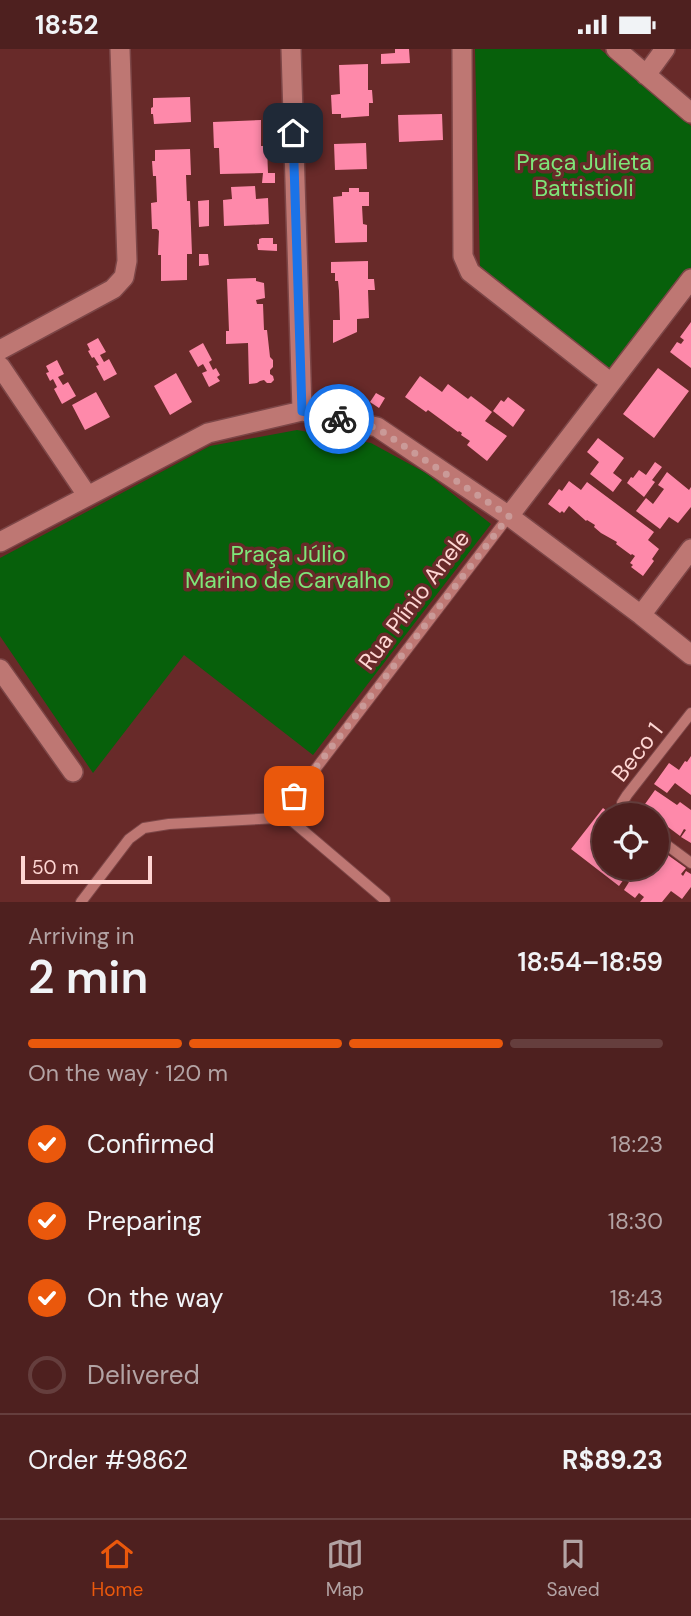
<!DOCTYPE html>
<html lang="en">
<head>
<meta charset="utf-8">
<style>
	body { margin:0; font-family:"DM Sans",sans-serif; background:#582d2c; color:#f1f3f6; height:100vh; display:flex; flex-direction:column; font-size:26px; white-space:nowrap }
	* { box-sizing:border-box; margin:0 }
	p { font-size:23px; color:#b3a3a4 }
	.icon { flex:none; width:38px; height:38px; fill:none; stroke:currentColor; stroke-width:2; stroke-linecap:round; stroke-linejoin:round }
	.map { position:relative; height:853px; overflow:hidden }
	.details { display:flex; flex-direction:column; background:#4e201f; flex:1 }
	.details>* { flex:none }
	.buttons { position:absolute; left:592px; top:754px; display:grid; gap:14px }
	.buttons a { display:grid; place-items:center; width:77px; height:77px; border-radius:50%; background:#4e201f; box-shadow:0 4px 10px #0003,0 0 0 2px #653e3d; font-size:35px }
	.scale { position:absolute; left:21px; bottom:18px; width:131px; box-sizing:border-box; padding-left:7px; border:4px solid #fed6d3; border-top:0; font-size:19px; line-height:24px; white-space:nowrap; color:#fed6d3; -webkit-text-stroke:5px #682a29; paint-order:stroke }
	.pin { position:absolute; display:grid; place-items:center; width:60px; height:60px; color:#fff; margin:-30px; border-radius:14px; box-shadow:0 4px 10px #0006 }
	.courier { position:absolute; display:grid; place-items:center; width:70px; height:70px; margin:-35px; border:5px solid #1a73e8; border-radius:50%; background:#fff; color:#222; box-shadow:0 2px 9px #0007 }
	.summary em { font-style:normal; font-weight:600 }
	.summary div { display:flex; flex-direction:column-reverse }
	.summary { display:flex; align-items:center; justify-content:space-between; height:119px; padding:0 28px }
	h1 { font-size:46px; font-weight:600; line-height:52px }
	.bar { display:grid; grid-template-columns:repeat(4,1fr); gap:10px 7px; align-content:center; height:84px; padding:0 28px }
	.bar i { height:9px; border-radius:5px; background:#653e3d }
	.bar .selected { background:#ea580c }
	.bar p { grid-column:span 4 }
	.line { display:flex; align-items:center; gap:18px; padding:0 28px; border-top:2px solid #653e3d }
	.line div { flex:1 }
	ol { padding:0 28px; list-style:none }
	li { display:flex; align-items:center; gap:21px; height:77px }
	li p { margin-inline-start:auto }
	li .icon { padding:7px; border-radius:50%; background:#ea580c; color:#fff; stroke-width:4 }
	li:last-child { color:#b3a3a4 }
	li i { width:38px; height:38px; border:4px solid #653e3d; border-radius:50% }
	.status { display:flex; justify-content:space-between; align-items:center; height:49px; padding:0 35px; background:#4e201f; direction:ltr }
	.status svg { height:19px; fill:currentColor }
	.tab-bar { display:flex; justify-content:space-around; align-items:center; height:98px; border-top:2px solid #653e3d; background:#4e201f; font-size:19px; color:#b3a3a4 }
	.tab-bar a { display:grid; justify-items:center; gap:4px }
	.tab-bar .selected { color:#ea580c }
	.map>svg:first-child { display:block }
</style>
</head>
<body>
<div class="status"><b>18:52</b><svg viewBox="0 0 49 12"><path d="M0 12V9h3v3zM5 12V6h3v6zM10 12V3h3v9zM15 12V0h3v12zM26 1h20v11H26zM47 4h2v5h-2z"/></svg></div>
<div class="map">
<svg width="691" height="853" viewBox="0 0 691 853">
	<rect width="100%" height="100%" fill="#682a29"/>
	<!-- green -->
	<path fill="#07600b" d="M475 0H600L691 77V218L610 321 480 219Z
		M297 381 371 394 426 424 491 475 313 706 184 606 93 724 0 587V509L210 397Z"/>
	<!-- building -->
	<path fill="#fe89aa" d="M395 0H409L410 14 381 15V5L395 4Z
		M368 15V41H372L373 54H369V67L341 69V65H332L331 46 340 45 339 16Z
		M190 48 191 73 154 75 153 65H151V59L153 58V49Z
		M442 65 443 91 399 93 398 66Z
		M261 71V97H267L268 124H275V134H262L263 124 220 125 219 99H214L213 73Z
		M366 94 367 120 335 121 334 95Z
		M190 100 191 126H186L187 152H190L192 205H187V231L161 232V206H158L159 182 157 180H152L151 154 157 153 156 127H153L152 112H155V101Z
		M255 137 256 150 268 149 269 175 224 177 223 151 232 150 231 138Z
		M349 139H359V143H369V157H362L363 175 367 176V193L335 194 333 148 342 147V143H349Z
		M209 151V177L199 178 198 152Z
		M262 189H273V195H277V202L258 201 257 195H259V190Z
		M199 205H208L209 216 199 217Z
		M368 212V230H374L375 241H368L369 269 357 270V283L333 294V271H340L339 242 338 232H335V224H331V213Z
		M256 229V232L264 234 265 249 256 251 257 255H263L264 281H267L270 308 273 311V318L270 321V325L273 327 274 331 271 334H267L264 331 260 332 257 334 249 335 248 294 226 295V282H229L227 230Z
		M691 273V319L670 303 677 293 681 295 684 291 680 288Z
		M98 289 106 303 100 306 104 313 109 310 117 325 104 332 96 317 99 316 94 308 92 309 88 302 90 301 87 295Z
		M203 294 212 311 209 313 213 321 216 319 220 326 217 328 220 332 209 338 202 324 207 322 203 315 198 318 189 302Z
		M57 311 64 325 58 328 63 336 68 333 76 347 62 355 54 340 57 338 53 330 50 332 46 324 49 323 46 317Z
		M658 319 689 342 654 389 623 365Z
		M176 324 192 353 170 366 154 337Z
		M420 327 442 343 448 335 468 350 471 347 492 363 485 372 507 387 487 412 467 396 470 392 461 386 462 384 459 382 458 383 428 361 426 363 405 348Z
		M96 343 110 368 85 381 72 356Z
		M376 344 385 349 379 359 370 353Z
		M508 348 525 361 513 378 493 362 501 351 504 353Z
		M598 389 624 409 613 424 622 431 613 443 590 425 599 413 587 403Z
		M655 413 662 418 652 431 655 433 644 448 627 434 631 428 633 429 639 421 646 426Z
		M667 423 689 441 691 438V458L678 474 669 468 660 480 636 462 646 449 653 455 664 440 658 436Z
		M569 432 581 441 587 433 654 483 648 491 659 500 652 510 654 512 643 527 631 518 633 516 630 514 635 507 632 505 631 506 616 495 617 493 601 484 594 478 595 476 587 471 586 472 569 457 564 464 562 462 560 464 548 455 559 440 562 442Z
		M691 707V746L675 734 667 744 654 735 669 714 679 721 685 712 687 713Z
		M655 741 677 756 680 753 691 761V794L681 788 686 781 684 780 680 787 656 769V766L651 765 653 763 645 755Z
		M603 759 609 764 608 766H604V791L599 798 604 801V819H656V803L662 808 665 804 686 819 681 825 683 827 686 822 691 825V838L682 850 671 842 662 853H640L644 848 639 844 635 849 624 841 629 833 624 830 619 837 571 800Z"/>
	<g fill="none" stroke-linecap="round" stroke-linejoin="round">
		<defs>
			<path id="service" d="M628 766 626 765 622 754 627 746 691 664
				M278 769 509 467
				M656 788 691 814
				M81 853 129 790 144 779 169 775 278 769 292 772 385 851"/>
			<path id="minor" d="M291 0 302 362
				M462 0 463 207 470 223 611 334
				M616 0 691 64
				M646 26 665 0
				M0 301 113 240 124 228 127 212 120 0
				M0 317 87 446
				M509 467 691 230
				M0 493 208 384 302 362 377 378 509 467 641 566 691 606
				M641 566 691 500
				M0 620 73 723"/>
		</defs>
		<!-- service casing -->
		<use href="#service" stroke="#7c4647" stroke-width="12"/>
		<!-- minor casing -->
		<use href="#minor" stroke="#7c4647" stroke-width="22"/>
		<!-- service -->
		<use href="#service" stroke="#be7773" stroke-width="10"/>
		<!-- minor -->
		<use href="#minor" stroke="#be7773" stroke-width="19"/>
	</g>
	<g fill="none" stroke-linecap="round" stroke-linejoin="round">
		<!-- done -->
		<path stroke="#ca9a98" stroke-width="7" stroke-dasharray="0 12.6" d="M294 747 509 467 377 379 339 370"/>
		<!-- route -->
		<path stroke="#1a73e8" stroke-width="9" d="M293 84 302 362 339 370"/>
	</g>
	<g text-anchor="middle" stroke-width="7" stroke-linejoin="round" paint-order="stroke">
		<!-- park labels -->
		<g font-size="23" fill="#7ee679" stroke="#682a29">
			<text x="584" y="121">Praça Julieta<tspan x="584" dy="26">Battistioli</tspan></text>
			<text x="288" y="513">Praça Júlio<tspan x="288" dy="26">Marino de Carvalho</tspan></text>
		</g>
		<!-- street labels -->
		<g font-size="23" fill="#fed6d3" stroke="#682a29">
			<text transform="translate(414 551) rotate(-53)" y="8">Rua Plínio Anele</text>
			<text transform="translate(637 703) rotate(-52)" y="8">Beco 1</text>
		</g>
	</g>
</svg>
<div class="buttons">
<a><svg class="icon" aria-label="locate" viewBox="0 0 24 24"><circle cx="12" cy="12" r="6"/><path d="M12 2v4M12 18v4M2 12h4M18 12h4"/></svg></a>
</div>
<div class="scale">50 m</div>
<div class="pin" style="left:294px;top:747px;background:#ea580c"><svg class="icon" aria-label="bag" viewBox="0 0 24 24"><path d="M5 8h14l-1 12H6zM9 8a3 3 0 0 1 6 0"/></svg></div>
<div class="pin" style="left:293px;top:84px;background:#1f2937"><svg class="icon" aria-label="home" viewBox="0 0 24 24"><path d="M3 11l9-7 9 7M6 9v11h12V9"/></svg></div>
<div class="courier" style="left:339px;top:370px"><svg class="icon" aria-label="bike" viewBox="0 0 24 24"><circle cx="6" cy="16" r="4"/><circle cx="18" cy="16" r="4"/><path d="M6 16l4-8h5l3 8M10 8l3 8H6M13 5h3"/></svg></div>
</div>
<section class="details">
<div class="summary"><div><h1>2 min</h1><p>Arriving in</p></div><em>18:54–18:59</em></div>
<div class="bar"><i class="selected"></i><i class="selected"></i><i class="selected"></i><i></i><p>On the way · 120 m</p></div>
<ol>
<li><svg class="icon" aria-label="check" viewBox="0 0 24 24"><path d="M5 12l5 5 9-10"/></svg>Confirmed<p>18:23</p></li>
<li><svg class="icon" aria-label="check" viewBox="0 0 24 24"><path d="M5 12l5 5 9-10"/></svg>Preparing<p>18:30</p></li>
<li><svg class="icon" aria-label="check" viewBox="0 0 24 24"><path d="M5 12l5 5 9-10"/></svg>On the way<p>18:43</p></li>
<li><i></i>Delivered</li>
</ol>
<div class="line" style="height:91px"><div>Order #9862</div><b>R$89.23</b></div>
</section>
<nav class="tab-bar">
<a class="selected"><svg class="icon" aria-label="home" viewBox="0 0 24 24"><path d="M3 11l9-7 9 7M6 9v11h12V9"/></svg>Home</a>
<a><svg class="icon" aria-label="map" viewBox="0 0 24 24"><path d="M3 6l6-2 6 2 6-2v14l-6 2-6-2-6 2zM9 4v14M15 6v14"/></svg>Map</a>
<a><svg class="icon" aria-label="saved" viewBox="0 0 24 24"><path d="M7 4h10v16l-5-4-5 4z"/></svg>Saved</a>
</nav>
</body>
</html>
